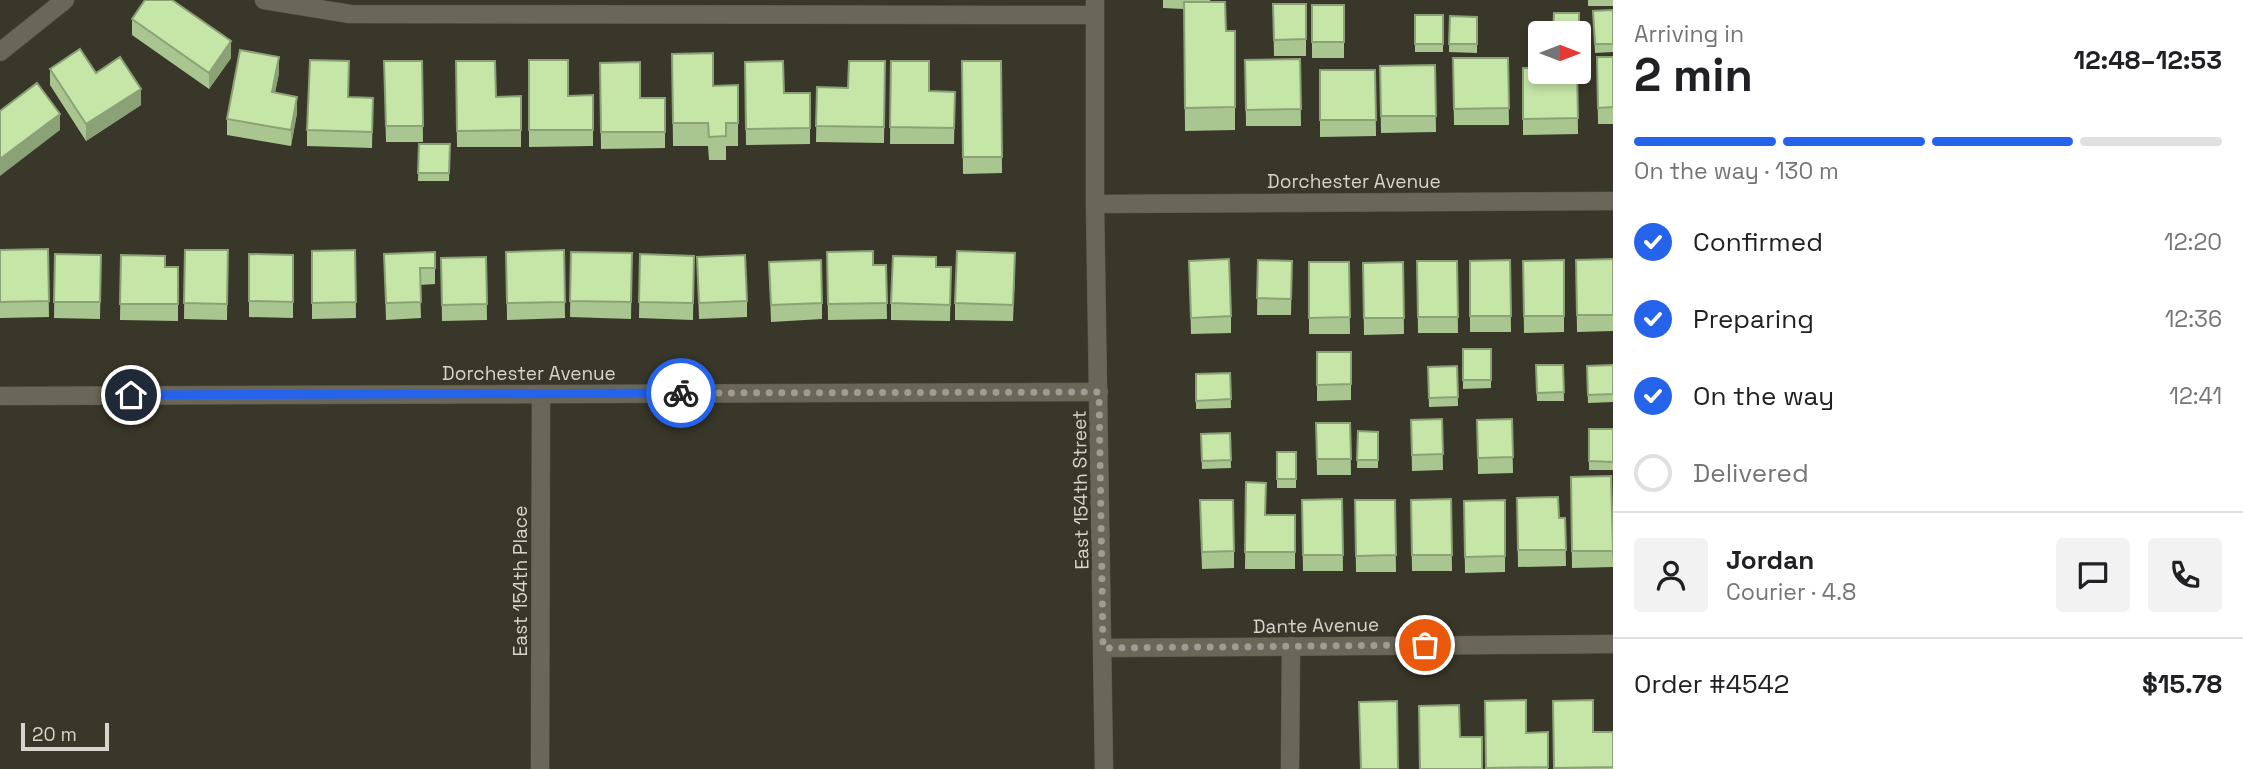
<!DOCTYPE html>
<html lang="en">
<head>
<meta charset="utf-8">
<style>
	body { margin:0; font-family:"Space Grotesk",sans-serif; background:#f2f2f2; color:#202124; height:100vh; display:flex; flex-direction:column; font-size:26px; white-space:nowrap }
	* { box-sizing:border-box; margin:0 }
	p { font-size:23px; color:#757577 }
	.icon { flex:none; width:38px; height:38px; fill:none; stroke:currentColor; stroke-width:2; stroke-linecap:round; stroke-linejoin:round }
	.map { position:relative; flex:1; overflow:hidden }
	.panel { display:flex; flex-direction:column; background:#fff; width:630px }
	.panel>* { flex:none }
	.needle { width:46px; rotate:90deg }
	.fabs { position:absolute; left:1528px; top:21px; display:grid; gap:14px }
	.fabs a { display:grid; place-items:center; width:63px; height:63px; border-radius:7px; background:#fff; box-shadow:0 4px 10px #0003; font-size:35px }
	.scale { position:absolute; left:21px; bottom:18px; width:88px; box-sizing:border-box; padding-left:7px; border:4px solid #d6d4cc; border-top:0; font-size:19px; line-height:24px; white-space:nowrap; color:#d6d4cc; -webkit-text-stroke:5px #393729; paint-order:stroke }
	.pin { position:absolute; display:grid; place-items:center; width:60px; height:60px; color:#fff; margin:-30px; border:4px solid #fff; border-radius:50%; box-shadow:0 2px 7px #0007 }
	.courier { position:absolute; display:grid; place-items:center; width:70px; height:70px; margin:-35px; border:5px solid #2563eb; border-radius:50%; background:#fff; color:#222; box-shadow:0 2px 9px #0007 }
	.headline em { font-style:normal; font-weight:800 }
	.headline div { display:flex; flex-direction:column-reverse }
	.headline { display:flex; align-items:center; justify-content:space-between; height:119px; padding:0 21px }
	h1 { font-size:46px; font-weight:800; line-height:52px }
	.bar { display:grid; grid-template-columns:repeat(4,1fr); gap:10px 7px; align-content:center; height:84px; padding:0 21px }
	.bar i { height:9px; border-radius:5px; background:#e0e0e0 }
	.bar .active { background:#2563eb }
	.bar p { grid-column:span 4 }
	.line { display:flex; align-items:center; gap:18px; padding:0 21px; border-top:2px solid #e0e0e0 }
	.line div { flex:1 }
	.round { display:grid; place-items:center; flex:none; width:74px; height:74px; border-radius:7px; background:#f2f2f2 }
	ol { padding:0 21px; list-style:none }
	li { display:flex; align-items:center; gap:21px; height:77px }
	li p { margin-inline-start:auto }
	li .icon { padding:7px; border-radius:50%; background:#2563eb; color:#fff; stroke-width:4 }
	li:last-child { color:#757577 }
	li i { width:38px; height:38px; border:4px solid #e0e0e0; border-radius:50% }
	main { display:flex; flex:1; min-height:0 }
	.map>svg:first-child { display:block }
</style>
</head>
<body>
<main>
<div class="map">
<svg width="1613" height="769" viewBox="0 0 1613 769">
	<rect width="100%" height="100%" fill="#393729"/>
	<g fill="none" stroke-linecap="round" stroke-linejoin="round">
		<defs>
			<path id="minor" d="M264 0 350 14 1095 15
				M0 52 65 0
				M1095 204 1613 201
				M0 396 1099 392
				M1103 648 1613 644
				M540 769 541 394
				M1290 769 1291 646"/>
			<path id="tertiary" d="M1095 0V204L1104 769"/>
		</defs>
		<!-- minor casing -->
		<use href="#minor" stroke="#57554a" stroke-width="19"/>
		<!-- tertiary casing -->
		<use href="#tertiary" stroke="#57554a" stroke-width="19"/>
		<!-- minor -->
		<use href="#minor" stroke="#6a6759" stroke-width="18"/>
		<!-- tertiary -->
		<use href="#tertiary" stroke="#6a6759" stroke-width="18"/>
	</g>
	<!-- wall -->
	<path fill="#aac690" d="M1163 0H1210L1226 31H1235V130L1185 131 1184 9 1163 8Z
		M1588 0H1613V6H1588Z
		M1273 4H1306V56H1274Z
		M1312 5H1344V58H1312Z
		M1613 10V52L1595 53 1593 11Z
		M1415 15H1443V52H1415Z
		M1450 16 1477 17V53L1449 52Z
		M132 19 231 58 209 89 132 35Z
		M672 54 713 86 738 85V146H726V160H709L708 146H673Z
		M1597 57H1613V124H1598Z
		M1453 58H1508L1509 125H1454Z
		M1300 59 1301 126H1246L1245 60Z
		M529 60 568 96 593 95V146L529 147Z
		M384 61H422L423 142H386Z
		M456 61 496 97 521 96V147H457Z
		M885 61 884 143 816 142 817 87 848 88Z
		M891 61 929 91 955 92 954 144H890Z
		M962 61H1001L1002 173 963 174Z
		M745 62 784 93H810V144L746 145Z
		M600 63 640 98H665V148L601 149Z
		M1435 65 1436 132 1381 133 1380 66Z
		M1523 68 1577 72 1578 134 1523 135Z
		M50 69 96 73 141 105 86 141 50 85Z
		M1320 70H1375L1376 136 1320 137Z
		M279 73 275 92 297 113 291 146 227 135V119Z
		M348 97 373 98 372 148 307 146V130Z
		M419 144H450L449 181H418Z
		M48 249 49 317 0 318V250Z
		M185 250H228L227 320 184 319Z
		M355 250 356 318 312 319V251Z
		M564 250 565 318 507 320 506 252Z
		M435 252V284L420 285 421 318 386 320 384 254Z
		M571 252 632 253 631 319 570 317Z
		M827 252 873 265H886L887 319 828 320Z
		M55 254 101 255 100 319 54 318Z
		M249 254 293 255V318L249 317Z
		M640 254 694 256 693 320 639 318Z
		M121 255 165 267H178V321L120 320Z
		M486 257 487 320 442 321 441 258Z
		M697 257 747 301V317L699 319Z
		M1613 259V331L1577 332 1576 260Z
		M1258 260 1292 261 1291 315H1257Z
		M1510 260 1511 332H1470V261Z
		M1564 260V332L1524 333 1523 261Z
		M1189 261 1231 316V333L1191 334Z
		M1417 261H1457L1458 333H1418Z
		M769 262 822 303V319L771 322Z
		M1309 262H1349L1350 334H1309Z
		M1403 262 1404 334 1364 335 1363 263Z
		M936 267H951L950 321 891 320V303Z
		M1015 269 1013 321 955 320V303Z
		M1463 349H1491V388L1463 389Z
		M1317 352H1351V400L1317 401Z
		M1536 365H1563L1564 401H1537Z
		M1613 365V402L1588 403 1587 366Z
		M1457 366 1458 406 1429 407 1428 367Z
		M1230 373 1231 408 1196 409V374Z
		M1442 419 1443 470 1412 471 1411 420Z
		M1512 419 1513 473 1478 474 1477 420Z
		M1316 423H1350L1351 475H1317Z
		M1589 429H1613V470H1589Z
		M1358 431 1378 432V468H1357Z
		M1230 433 1231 468 1202 469 1201 434Z
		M1277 452H1296V488H1277Z
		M1611 476 1613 567 1572 568 1571 477Z
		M1246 482 1266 515H1295V569H1245Z
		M1517 498 1559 518H1565L1566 566 1518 567Z
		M1342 499 1343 571H1303L1302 500Z
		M1451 499 1452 571H1412L1411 500Z
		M1355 500H1395L1396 572H1356Z
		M1505 500V572L1465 573 1464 501Z
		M1200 517 1234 551V568L1202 569Z
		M1485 701 1526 733 1548 732V769H1486Z
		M1553 701 1593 732H1613V769H1554Z"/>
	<!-- shaded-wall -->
	<path fill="#8ba176" d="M231 41V58L209 89V73Z
		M279 57V73L272 108V92Z
		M141 89V105L86 141V124Z
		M297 97V113L291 146V130Z
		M60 114V130L0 176V159Z"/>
	<!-- building -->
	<path fill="#c6e6a8" stroke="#8ba176" stroke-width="2" d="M145 0H172L231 41 209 73 132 19Z
		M1184 2H1225L1226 31H1235V107L1185 108Z
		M1273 4H1306V39L1274 40Z
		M1312 5H1344V42H1312Z
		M1613 10V44H1595L1593 11Z
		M1554 13H1579V43L1578 33H1553Z
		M1415 15H1443V44H1415Z
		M1450 16 1477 17V44H1449Z
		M80 49 96 73 120 57 141 89 86 124 50 69Z
		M240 50 279 57 272 92 297 97 291 130 227 119Z
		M713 53V86L738 85V123H726V136L709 137 708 123H673L672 54Z
		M1597 57H1613V107L1598 108Z
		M1453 58H1508L1509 108 1454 109Z
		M1300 59 1301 109 1246 110 1245 60Z
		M310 60 349 61 348 97 373 98 372 132 307 130Z
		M529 60H568V96L593 95V130H529Z
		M384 61H422L423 126H386Z
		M456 61H495L496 97 521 96V130L457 131Z
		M783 61 784 93H810V128L746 129 745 62Z
		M849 61H885L884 127 816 126 817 87 848 88Z
		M891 61H929V91L955 92 954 128 890 127Z
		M962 61H1001L1002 157H963Z
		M640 62V98H665V132H601L600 63Z
		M1435 65 1436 116H1381L1380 66Z
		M1523 68H1540V72H1577L1578 118 1523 119Z
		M1320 70H1375L1376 120H1320Z
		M37 83 60 114 0 159V111Z
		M419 144H450L449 173H418Z
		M48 249 49 301 0 302V250Z
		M185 250H228L227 304 184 303Z
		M355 250 356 302 312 303V251Z
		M564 250 565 302 507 303 506 252Z
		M873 251V265H886L887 303 828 304 827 252Z
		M957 251 1015 253 1013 305 955 303Z
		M435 252V268H420L421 302 386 303 384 254Z
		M571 252 632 253 631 302 570 301Z
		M55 254 101 255 100 302H54Z
		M249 254 293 255V302L249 301Z
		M640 254 694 256 693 303 639 302Z
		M121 255 165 256V267H178V304H120Z
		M745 255 747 301 699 303 697 257Z
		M893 256 936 257V267H951L950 305 891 303Z
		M486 257 487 304 442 305 441 258Z
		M1229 259 1231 316 1191 318 1189 261Z
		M1613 259V315H1577L1576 260Z
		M821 260 822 303 771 305 769 262Z
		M1258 260 1292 261 1291 299 1257 298Z
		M1510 260 1511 316H1470V261Z
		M1564 260V316H1524L1523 261Z
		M1417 261H1457L1458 317H1418Z
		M1309 262H1349L1350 317 1309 318Z
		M1403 262 1404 318H1364L1363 263Z
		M1463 349H1491V380H1463Z
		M1317 352H1351V384L1317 385Z
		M1536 365H1563L1564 392 1537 393Z
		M1613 365V394L1588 395 1587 366Z
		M1457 366 1458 397 1429 398 1428 367Z
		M1230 373 1231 399 1196 401V374Z
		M1442 419 1443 454 1412 455 1411 420Z
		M1512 419 1513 457 1478 458 1477 420Z
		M1316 423H1350L1351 459H1317Z
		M1589 429H1613V462L1589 461Z
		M1358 431 1378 432V460H1357Z
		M1230 433 1231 460 1202 461 1201 434Z
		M1277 452H1296V479H1277Z
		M1611 476 1613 551H1572L1571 477Z
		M1246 482 1266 483 1265 515H1295V552H1245Z
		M1558 497 1559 518H1565L1566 550H1518L1517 498Z
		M1342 499 1343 555H1303L1302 500Z
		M1451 499 1452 555H1412L1411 500Z
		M1200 500H1233L1234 551 1202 552Z
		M1355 500H1395L1396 555 1356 556Z
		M1505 500V556L1465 557 1464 501Z
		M1526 700V733L1548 732V767L1486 768 1485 701Z
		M1593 700V732H1613V767L1554 768 1553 701Z
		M1397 701 1398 769H1361L1359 702Z
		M1459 705 1460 737H1482V769H1420L1419 706Z"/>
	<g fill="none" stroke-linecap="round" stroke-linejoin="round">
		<!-- done -->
		<path stroke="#9f9d93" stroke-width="7" stroke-dasharray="0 12.6" d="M681 393 1099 392 1103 648 1425 645"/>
		<!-- route -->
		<path stroke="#2563eb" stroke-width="9" d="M131 395 681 393"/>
	</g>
	<g text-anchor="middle" stroke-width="7" stroke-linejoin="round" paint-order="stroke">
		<!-- street labels -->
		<g font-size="19" fill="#d6d4cc" stroke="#393729">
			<text x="1354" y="188">Dorchester Avenue</text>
			<text x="529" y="380">Dorchester Avenue</text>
			<text transform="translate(1080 490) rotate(-91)" y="7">East 154th Street</text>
			<text transform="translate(520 581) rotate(-90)" y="7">East 154th Place</text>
			<text transform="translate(1316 625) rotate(-1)" y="7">Dante Avenue</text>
		</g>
	</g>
</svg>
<div class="fabs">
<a><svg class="needle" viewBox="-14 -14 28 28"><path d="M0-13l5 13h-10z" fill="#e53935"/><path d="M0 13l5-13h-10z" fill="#757577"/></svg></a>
</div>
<div class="scale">20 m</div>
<div class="pin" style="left:1425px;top:645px;background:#ea580c"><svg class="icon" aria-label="bag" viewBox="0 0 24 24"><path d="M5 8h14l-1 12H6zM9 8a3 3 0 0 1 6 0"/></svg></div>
<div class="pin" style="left:131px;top:395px;background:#1f2937"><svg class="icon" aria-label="home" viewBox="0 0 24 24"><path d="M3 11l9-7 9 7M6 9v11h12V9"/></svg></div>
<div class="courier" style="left:681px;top:393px"><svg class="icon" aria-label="bike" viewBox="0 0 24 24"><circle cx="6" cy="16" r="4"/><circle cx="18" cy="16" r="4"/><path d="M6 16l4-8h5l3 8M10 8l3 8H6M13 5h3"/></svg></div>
</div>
<section class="panel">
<div class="headline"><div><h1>2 min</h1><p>Arriving in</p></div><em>12:48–12:53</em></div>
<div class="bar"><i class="active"></i><i class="active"></i><i class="active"></i><i></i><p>On the way · 130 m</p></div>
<ol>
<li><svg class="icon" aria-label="check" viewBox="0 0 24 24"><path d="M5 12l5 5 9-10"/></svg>Confirmed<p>12:20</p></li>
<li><svg class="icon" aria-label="check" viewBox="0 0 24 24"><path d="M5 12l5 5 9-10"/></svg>Preparing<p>12:36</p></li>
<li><svg class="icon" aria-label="check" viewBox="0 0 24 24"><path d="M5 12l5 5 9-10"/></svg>On the way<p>12:41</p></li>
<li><i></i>Delivered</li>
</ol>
<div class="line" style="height:126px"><a class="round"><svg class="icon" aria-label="person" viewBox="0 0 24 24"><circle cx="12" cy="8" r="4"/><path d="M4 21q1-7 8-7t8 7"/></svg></a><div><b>Jordan</b><p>Courier · 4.8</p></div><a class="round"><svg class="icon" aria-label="chat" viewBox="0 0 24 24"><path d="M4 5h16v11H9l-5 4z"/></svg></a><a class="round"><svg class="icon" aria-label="phone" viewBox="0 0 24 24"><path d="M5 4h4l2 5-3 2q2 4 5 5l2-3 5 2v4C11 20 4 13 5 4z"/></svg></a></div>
<div class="line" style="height:91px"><div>Order #4542</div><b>$15.78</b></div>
</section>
</main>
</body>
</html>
